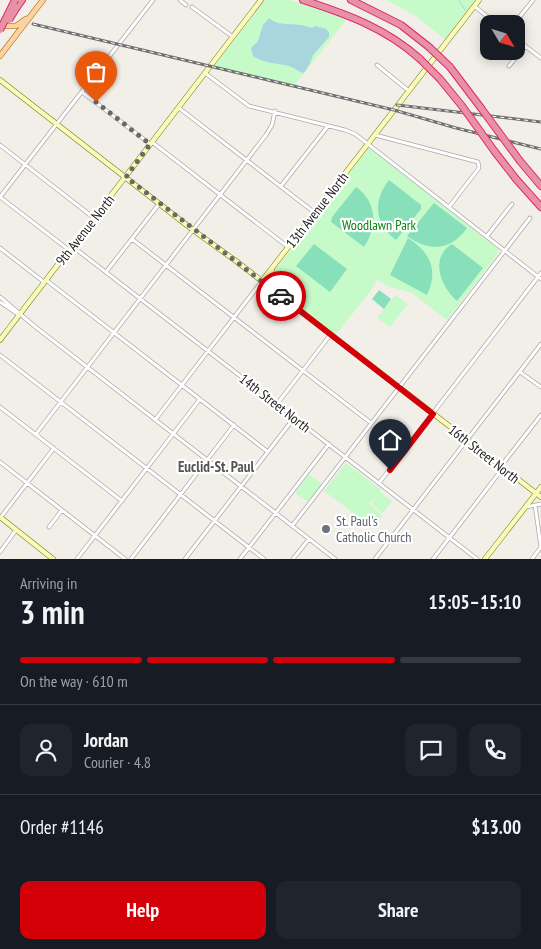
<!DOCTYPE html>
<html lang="en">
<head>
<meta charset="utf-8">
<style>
	body { margin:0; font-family:"PT Sans Narrow",sans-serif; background:#20242c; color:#f1f3f6; height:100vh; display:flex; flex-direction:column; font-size:19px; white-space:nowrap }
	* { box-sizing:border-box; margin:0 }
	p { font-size:16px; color:#9ea1a6 }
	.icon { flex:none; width:28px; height:28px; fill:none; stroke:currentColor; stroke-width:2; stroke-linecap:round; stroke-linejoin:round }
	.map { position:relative; height:559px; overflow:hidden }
	.panel { display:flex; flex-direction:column; background:#171b24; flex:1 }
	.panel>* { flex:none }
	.needle { width:32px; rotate:128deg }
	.fabs { position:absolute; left:480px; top:15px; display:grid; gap:10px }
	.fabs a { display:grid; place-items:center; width:45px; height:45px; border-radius:10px; background:#171b24; box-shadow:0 2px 12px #0003; font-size:25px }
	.pin { position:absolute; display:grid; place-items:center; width:42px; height:42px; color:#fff; margin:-51px -21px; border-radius:50% 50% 50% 0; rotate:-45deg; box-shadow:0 0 5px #0007 }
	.pin .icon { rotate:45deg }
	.courier { position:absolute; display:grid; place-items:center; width:50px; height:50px; margin:-25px; border:4px solid #d30009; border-radius:50%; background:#fff; color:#222; box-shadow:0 1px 6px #0007 }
	.summary em { font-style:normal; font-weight:700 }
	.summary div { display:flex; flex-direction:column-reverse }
	.summary { display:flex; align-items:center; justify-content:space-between; height:85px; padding:0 20px }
	h1 { font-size:32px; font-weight:700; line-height:38px }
	.bar { display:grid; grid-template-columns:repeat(4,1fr); gap:8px 5px; align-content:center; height:60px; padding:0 20px }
	.bar i { height:6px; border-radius:4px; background:#363941 }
	.bar .on { background:#d30009 }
	.bar p { grid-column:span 4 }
	.line { display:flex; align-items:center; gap:12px; padding:0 20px; border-top:1px solid #363941 }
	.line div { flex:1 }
	.round { display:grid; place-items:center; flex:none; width:52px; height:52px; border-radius:10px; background:#20242c }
	.button { display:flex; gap:10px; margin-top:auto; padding:10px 20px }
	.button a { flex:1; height:58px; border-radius:10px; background:#d30009; color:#fff; font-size:20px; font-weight:700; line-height:58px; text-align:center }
	.button a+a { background:#20242c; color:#f1f3f6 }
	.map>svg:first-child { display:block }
</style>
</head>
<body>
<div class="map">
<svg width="541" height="559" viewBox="0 0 541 559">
	<rect width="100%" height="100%" fill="#f2eee8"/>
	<!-- park -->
	<path fill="#c7fac9" d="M265 0H290L347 19 294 86 213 68Z
		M387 0H475L445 39 417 17Z
		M368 149H371L498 249 497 255 447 320 412 293 387 286 378 280 374 282 376 284 339 331 334 334 274 286 272 279 276 269Z
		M395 295 408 304 390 327 377 318Z
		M346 463 381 490 380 492 392 501 383 513 371 504 379 493 369 504 382 515 375 529 324 491Z
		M309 474 322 484 308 502 295 493Z"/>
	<!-- pitch -->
	<path fill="#87e0ba" d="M389 180 421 205V209L396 240C375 224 372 202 389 180Z
		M356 187C377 202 378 226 364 247L331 222 332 217Z
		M434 203 467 228C451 251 429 252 407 236Z
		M408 238C430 252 439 270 427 295L390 275Z
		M314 244 347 269 330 292 296 266Z
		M452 244 483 268 457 301C441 287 429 258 452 244Z
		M379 290 391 299 384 309 372 299Z"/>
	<!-- water -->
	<path fill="#a9d5df" d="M269 18C277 26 289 23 300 25 304 25 308 27 312 28L315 26 326 29 329 32V37L313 55 310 63 304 73C298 72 295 68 289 66 277 63 262 63 253 56L251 48 258 41 263 25Z"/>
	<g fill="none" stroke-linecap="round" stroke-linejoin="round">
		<!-- stream -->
		<path stroke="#a9d5df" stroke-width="1" d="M459 0 465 10"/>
		<defs>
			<path id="street" d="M180 0 186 5
				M474 6 497 24
				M192 7 233 37
				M514 24 533 0
				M516 39 541 58
				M377 65 409 91
				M509 66 525 46
				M205 73 249 106 345 130 355 134 541 279
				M82 92 150 144
				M179 108 315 213
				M375 135 478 162 479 168 449 207
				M152 142 288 247
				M0 145 94 218
				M281 186 328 126
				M0 197 153 0
				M0 197 69 250
				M487 236 512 204
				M132 239 371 423
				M72 246 477 559
				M0 248 44 282
				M106 272 159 204
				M46 280 268 452
				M0 297 33 325 335 559
				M0 302 19 315
				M0 355 264 559
				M520 372 541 387
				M277 404 331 334
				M0 407 122 501
				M155 420 262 281
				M36 434 266 135 272 125 275 111
				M0 462 125 559
				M501 466 541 415
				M379 483 541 273
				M526 507 541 504
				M1 517 54 448
				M292 526 530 218
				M49 527 62 510
				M0 552 16 530
				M77 559 200 399
				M131 559 234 425
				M185 559 294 418
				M240 559 329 444
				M293 559 309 539
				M375 559 541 344
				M433 559 503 468
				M532 559 541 547 535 505"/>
			<path id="secondary" d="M0 80 193 230 236 261 541 497
				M272 269 270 279 273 289
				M262 281 479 0
				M0 340 261 0
				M0 517 53 559
				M485 559 541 487"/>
			<path id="primary" d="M0 26H16L26 19
				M0 56 43 0"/>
			<path id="highway" d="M303 0C346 14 386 28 420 59
				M351 0 401 25 429 47
				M17 7 22 0
				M450 67 481 108
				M440 79 462 106
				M495 152 516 179 541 207
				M520 161 541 186"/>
		</defs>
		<!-- street casing -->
		<use href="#street" stroke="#a9a9a9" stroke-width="4.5"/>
		<!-- secondary casing -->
		<use href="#secondary" stroke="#757d05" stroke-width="5.5"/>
		<!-- primary casing -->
		<use href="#primary" stroke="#9f6300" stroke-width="6"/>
		<!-- highway casing -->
		<use href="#highway" stroke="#dd296e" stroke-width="8"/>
		<!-- street -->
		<use href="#street" stroke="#fff" stroke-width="3"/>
		<!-- secondary -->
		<use href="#secondary" stroke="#fafabe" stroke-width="4.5"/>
		<!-- primary -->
		<use href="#primary" stroke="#fcd2a3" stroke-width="5"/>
		<!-- highway -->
		<use href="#highway" stroke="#e891a5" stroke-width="6"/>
		<defs>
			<path id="rail" d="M33 24 394 110 456 128 541 149
				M397 105 541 122"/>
		</defs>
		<!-- rail casing -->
		<use href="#rail" stroke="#707070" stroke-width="3"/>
		<!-- rail -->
		<use href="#rail" stroke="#fff" stroke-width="1" stroke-dasharray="4" stroke-linecap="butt"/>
		<defs>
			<path id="highway-bridge" d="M9 20 17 7
				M0 30 15 0
				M429 47 450 67
				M420 59 440 79
				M462 106 495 152
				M481 108 520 161"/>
		</defs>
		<!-- highway-bridge casing -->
		<use href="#highway-bridge" stroke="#dd296e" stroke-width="8" stroke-linecap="butt"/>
		<!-- highway-bridge -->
		<use href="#highway-bridge" stroke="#e891a5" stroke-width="6"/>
	</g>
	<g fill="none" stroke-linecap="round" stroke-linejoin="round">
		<!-- done -->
		<path stroke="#6b6967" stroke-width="5" stroke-dasharray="0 9" d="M96 102 150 144 126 177 281 296"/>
		<!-- route -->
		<path stroke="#d30009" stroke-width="6" d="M281 296 433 414 390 470"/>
	</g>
	<!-- markers -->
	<circle fill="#6b7280" stroke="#fff" stroke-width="2" cx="326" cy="529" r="5"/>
	<g text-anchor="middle" stroke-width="4.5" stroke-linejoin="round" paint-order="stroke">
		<!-- street labels -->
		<g font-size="14" fill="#222" stroke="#fff">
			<text transform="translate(317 210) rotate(-52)" y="5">13th Avenue North</text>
			<text transform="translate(85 230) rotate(-52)" y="5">9th Avenue North</text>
			<text transform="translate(275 403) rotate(38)" y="5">14th Street North</text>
			<text transform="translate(484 454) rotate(38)" y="5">16th Street North</text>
		</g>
		<!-- park labels -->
		<g font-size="14" fill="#0b8410" stroke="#fff">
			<text x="379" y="230">Woodlawn Park</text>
		</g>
		<!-- worship labels -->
		<g font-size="14" fill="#5b616d" stroke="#fff" text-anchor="start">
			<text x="336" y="526">St. Paul's<tspan x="336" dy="16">Catholic Church</tspan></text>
		</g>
		<!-- neighbourhood labels -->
		<g font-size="15" font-weight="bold" fill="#555" stroke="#fff">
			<text x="216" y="472">Euclid-St. Paul</text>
		</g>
	</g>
</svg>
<div class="fabs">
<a><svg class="needle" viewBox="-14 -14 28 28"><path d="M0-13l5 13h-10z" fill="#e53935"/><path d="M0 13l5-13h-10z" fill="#9ea1a6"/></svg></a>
</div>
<div class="pin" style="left:96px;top:102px;background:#ea580c"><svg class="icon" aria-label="bag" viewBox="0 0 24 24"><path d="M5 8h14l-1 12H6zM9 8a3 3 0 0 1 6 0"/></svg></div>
<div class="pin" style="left:390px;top:470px;background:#1f2937"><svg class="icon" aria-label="home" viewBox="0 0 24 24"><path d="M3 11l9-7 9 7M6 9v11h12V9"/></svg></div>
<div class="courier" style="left:281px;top:296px"><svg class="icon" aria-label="car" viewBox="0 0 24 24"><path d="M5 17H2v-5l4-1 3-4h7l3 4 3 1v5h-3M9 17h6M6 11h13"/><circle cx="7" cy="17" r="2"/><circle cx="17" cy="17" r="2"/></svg></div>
</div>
<section class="panel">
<div class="summary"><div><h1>3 min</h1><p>Arriving in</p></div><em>15:05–15:10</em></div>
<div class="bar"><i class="on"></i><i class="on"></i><i class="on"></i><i></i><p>On the way · 610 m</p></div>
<div class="line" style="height:90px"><a class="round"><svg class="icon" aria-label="person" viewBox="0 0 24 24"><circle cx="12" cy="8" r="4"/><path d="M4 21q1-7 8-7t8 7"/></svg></a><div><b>Jordan</b><p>Courier · 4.8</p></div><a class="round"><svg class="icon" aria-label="chat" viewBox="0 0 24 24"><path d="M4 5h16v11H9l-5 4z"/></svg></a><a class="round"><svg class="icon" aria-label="phone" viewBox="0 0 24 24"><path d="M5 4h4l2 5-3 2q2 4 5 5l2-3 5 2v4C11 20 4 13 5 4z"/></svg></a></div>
<div class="line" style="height:65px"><div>Order #1146</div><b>$13.00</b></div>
<div class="button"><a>Help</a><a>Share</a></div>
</section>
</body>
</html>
